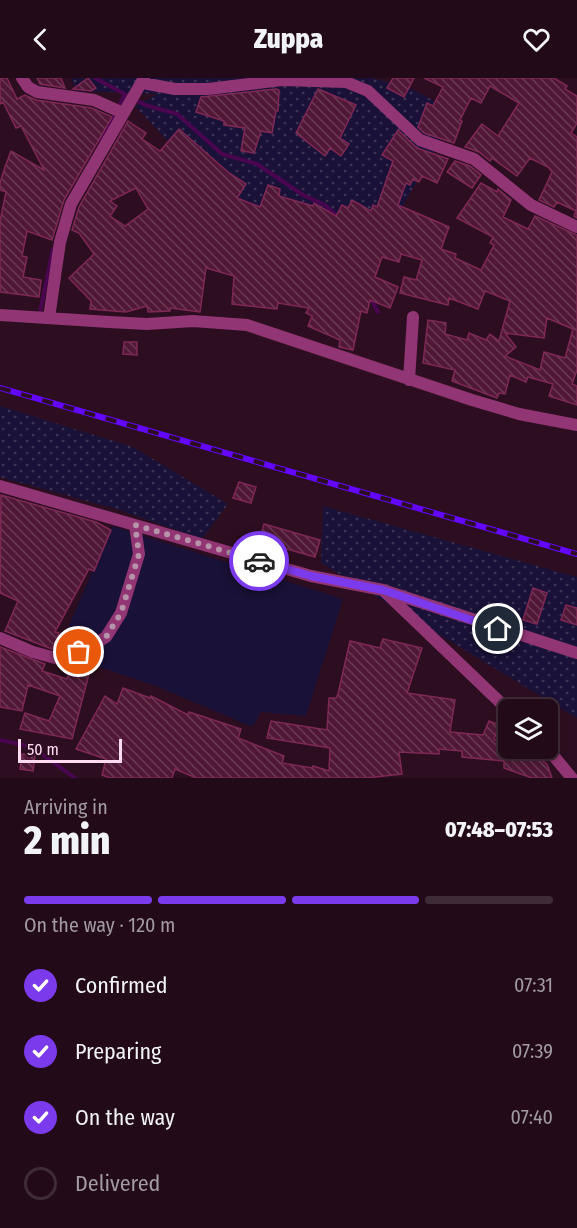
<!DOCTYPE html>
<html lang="en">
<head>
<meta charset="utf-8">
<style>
	body { margin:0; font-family:"Fira Sans Condensed",sans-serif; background:#2e1825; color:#f1f3f6; height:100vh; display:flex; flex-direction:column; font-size:22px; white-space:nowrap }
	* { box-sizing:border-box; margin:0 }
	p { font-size:20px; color:#a29aa2 }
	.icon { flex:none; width:33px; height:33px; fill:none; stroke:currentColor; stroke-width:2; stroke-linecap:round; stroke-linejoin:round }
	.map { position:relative; height:700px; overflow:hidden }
	.drawer { display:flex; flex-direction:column; background:#220a18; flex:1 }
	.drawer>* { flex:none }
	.controls { position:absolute; left:498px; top:621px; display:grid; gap:12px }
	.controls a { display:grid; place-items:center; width:60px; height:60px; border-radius:9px; background:#220a18; box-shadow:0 3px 9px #0003,0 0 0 2px #3f2b37; font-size:30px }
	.scale { position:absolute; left:18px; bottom:15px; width:104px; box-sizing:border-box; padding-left:6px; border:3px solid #ffdbf1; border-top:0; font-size:16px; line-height:21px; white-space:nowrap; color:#ffdbf1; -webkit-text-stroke:4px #2d0e20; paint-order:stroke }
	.pin { position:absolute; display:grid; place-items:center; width:51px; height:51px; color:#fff; margin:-26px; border:3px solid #fff; border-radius:50%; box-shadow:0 2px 6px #0007 }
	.courier { position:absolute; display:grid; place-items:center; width:60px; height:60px; margin:-30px; border:4px solid #7c3aed; border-radius:50%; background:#fff; color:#222; box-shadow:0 2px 8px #0007 }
	.overview em { font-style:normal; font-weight:800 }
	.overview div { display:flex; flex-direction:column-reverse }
	.overview { display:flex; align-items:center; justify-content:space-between; height:102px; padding:0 24px }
	h1 { font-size:39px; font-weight:800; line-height:45px }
	.bar { display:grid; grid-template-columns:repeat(4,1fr); gap:9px 6px; align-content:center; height:72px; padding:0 24px }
	.bar i { height:8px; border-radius:4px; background:#3f2b37 }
	.bar .active { background:#7c3aed }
	.bar p { grid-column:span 4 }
	ol { padding:0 24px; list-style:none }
	li { display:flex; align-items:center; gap:18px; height:66px }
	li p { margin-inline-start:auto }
	li .icon { padding:6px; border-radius:50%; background:#7c3aed; color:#fff; stroke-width:4 }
	li:last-child { color:#a29aa2 }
	li i { width:33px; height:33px; border:3px solid #3f2b37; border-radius:50% }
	header { display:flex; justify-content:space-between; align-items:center; height:78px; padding:0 24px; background:#220a18; font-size:27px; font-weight:800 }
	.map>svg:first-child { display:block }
</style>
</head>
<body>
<header><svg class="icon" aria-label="back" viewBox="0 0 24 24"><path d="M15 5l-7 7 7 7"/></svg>Zuppa<svg class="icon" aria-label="heart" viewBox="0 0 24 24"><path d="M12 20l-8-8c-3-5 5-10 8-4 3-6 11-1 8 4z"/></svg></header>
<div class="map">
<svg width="577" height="700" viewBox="0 0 577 700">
	<defs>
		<pattern id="grass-dots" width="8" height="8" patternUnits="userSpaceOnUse" patternTransform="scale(1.5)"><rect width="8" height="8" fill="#1a1138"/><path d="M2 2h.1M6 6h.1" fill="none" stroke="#3c3355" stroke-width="1.8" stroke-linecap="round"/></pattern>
		<pattern id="building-back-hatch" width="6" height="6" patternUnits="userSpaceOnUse" patternTransform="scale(1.5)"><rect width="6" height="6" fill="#501836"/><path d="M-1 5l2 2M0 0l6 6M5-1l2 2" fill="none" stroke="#6a3954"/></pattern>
	</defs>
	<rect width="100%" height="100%" fill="#2d0e20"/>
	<!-- grass -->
	<path fill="url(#grass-dots)" d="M71 0H372L410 10 457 35 389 151 306 152 220 119 135 28 158 16 76 13Z
		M0 328 133 369 228 426 202 461 116 431 0 399Z
		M323 428 577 499V640L321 485Z"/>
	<!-- park -->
	<path fill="#1a1138" d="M112 448 343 521 306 638 261 634 252 649 156 608 57 575Z"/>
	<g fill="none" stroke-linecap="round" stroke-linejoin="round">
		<!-- stream -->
		<path stroke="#490550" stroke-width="4" d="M95 0 145 27 177 36 222 76 257 86 303 117 325 127 340 141
			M101 63 125 16
			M370 219 378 234
			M40 234 53 171
			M0 662 32 669 75 700"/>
	</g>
	<!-- building -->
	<path fill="url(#building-back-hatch)" stroke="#7f2856" stroke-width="1.5" fill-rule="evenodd" d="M0 0H7L17 21 25 17 36 22 92 30 112 39 64 122 52 162 27 153 22 178 27 179 23 199 41 202 39 219 0 214V143L6 114 0 112V105L5 89 11 73 44 92 21 48 16 50 3 24 0 26Z
		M37 0H61L65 10 40 6Z
		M88 0 96 10 91 13 73 11Z
		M393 0H414L404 19 387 10Z
		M424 0H554L567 8 565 11 577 18V45L571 55 577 59V140L574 138 576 133 557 124 554 129 539 122 552 94 548 89 530 80 517 98 492 80 490 83 479 74 465 69 482 46 498 58 519 25 490 8 481 25 471 20 460 42 462 43 454 65 424 55 418 49 427 25 433 28 443 9Z
		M276 11 279 12 278 33H276L272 55 261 53 254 75 241 73 245 50 224 47V43L196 34 201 19Z
		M318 11 356 27 340 60 349 66 341 78 330 70 325 78 296 55Z
		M128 43 146 55 142 61 160 73 179 51 228 94 246 106 237 120 260 129 268 107 280 111 279 118 313 128 314 125 336 138 342 127 348 130 352 122 371 133 373 127 377 129 393 83 382 77 398 52 417 70 448 81 437 105 422 98 419 104 413 101 410 107 406 105 398 127 449 149 441 171 456 176 455 180 481 192 494 167 490 165 493 159 457 140 481 105 497 114 498 111 511 122 503 139 528 151 535 138 577 157V292L572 306 577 308V327L549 318 553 306 528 299 526 304 510 297 505 316 499 315 497 320 452 303 455 292 423 285 428 242 446 245 445 256 467 262 469 255 486 262 490 256 499 263 510 223 485 213 478 231 449 220 448 227 400 215 404 199 416 202 422 182 401 176 399 184 382 179 375 199 398 209 390 230 370 222 367 235 361 233 353 272 339 269 340 262 308 248 312 238 306 235 309 230 278 225 277 231 232 226 234 198 206 190 200 234 170 230V233L148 234 147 228 126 234 90 231 91 223 69 200 94 176 79 155 72 152 79 129ZM136 110 148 131 125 148 110 138 117 128 110 123ZM547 240 573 251 565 280 544 274 540 292 505 278 516 269 505 255 544 260Z
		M455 83 470 88 481 97 472 110 447 94Z
		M124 264H137V277L123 276Z
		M239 404 256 409 251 425 233 420Z
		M1 417 96 444 111 452 94 493 89 491 55 554 59 555 52 571 5 553 18 523 0 515Z
		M264 446 320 462 315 479 259 463Z
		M533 510 547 515 537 546 523 542Z
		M566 527 577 530V547L561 542Z
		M383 561 422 570 407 615 455 622 450 654 483 657 489 643 499 647 494 661 508 670 526 672 547 686 552 700H532L504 690V683L462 679V673L439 671V676L399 674 402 696 366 700H196L175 691 172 700H110L102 697 106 681 76 671 105 618 117 626 123 610 150 620 151 618 188 637 189 634 241 651 238 660 284 678 282 685 312 690 313 688 329 693 330 670 267 660 271 643 327 652 329 620H336L338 616 350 563 380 570Z
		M0 569 45 586 42 593 67 601 70 590 89 596 72 661 20 651 25 635 49 643 60 618 28 607 22 633 0 629Z
		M22 676 35 678 33 693 20 691Z"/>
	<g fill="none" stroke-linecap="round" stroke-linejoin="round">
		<!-- minor -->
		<path stroke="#913574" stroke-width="12" d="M22 0 28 9 37 14 94 22 123 35
			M143 5 175 11H208L282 2 346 4 368 13 420 62 474 81 531 127 577 149
			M0 237 109 244 147 246 193 243 247 247 472 322 519 336 577 347
			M49 240 60 164 71 126 144 0
			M409 302 413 239
			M0 408 311 498 383 512 577 575
			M386 515 508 632
			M0 560 33 574 59 581 93 567 106 559 121 535 139 476 135 447
			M547 670 572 700"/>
		<defs>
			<path id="rail" d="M0 310 577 476"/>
		</defs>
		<!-- rail casing -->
		<use href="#rail" stroke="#6307ff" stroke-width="6"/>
		<!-- rail -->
		<use href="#rail" stroke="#2d0e20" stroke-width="4" stroke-dasharray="11" stroke-linecap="butt"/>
	</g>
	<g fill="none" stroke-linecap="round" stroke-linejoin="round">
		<!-- done -->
		<path stroke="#b693a8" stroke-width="6" stroke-dasharray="0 10.8" d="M79 574 106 559 121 535 139 476 135 447 259 483"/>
		<!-- route -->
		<path stroke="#7c3aed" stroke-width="8" d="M259 483 311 498 383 512 498 551"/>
	</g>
</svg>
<div class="controls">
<a><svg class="icon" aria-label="layers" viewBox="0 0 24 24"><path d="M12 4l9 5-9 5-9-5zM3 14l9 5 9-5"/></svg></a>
</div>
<div class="scale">50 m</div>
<div class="pin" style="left:79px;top:574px;background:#ea580c"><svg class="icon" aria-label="bag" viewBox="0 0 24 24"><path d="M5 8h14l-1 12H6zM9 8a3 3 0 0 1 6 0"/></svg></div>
<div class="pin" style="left:498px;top:551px;background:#1f2937"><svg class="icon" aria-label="home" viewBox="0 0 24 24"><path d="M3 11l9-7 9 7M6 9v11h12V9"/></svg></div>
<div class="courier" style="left:259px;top:483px"><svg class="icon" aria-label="car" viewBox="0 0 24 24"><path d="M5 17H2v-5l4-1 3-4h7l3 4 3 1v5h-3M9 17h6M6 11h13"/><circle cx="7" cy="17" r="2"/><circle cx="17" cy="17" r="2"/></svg></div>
</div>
<section class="drawer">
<div class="overview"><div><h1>2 min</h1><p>Arriving in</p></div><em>07:48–07:53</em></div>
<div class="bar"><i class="active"></i><i class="active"></i><i class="active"></i><i></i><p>On the way · 120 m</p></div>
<ol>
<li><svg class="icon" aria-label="check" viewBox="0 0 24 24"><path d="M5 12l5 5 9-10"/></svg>Confirmed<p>07:31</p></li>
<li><svg class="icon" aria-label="check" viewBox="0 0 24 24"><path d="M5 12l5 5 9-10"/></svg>Preparing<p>07:39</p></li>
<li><svg class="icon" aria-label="check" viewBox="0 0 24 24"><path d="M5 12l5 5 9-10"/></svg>On the way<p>07:40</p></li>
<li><i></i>Delivered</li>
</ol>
</section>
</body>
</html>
